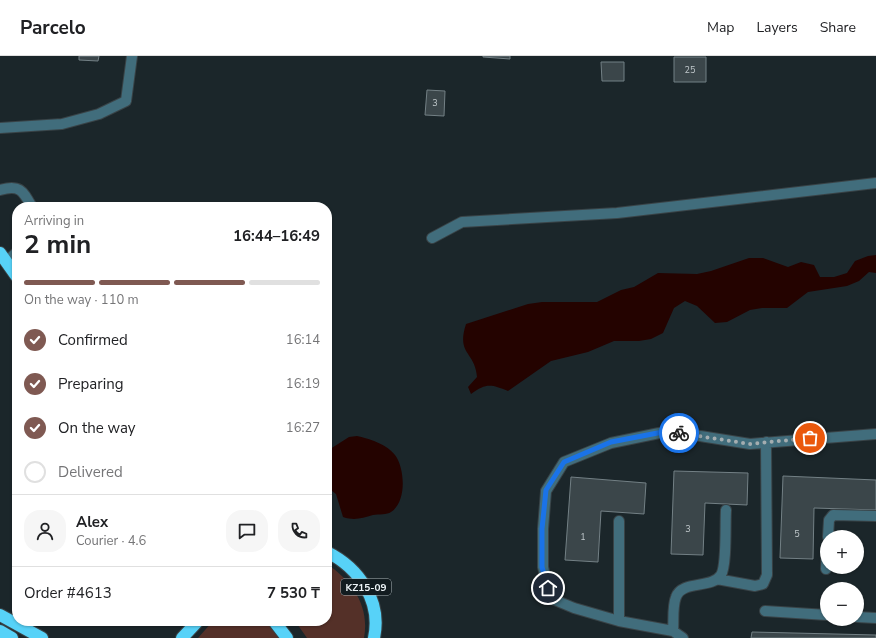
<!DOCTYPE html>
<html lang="en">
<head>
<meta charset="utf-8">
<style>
	body { margin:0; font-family:"Nunito Sans",sans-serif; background:#f6f6f6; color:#202124; height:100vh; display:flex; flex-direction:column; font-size:15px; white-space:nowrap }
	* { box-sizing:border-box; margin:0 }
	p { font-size:13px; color:#757577 }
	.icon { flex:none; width:22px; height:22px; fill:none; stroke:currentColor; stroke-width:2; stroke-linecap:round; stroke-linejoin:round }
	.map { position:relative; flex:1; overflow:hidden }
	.drawer { position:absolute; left:12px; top:146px; width:320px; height:424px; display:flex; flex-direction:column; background:#fff; border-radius:16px; box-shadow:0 1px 3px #0004 }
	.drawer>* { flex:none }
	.controls { position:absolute; left:820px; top:474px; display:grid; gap:8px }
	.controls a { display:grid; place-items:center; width:44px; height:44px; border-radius:50%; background:#fff; box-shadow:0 1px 3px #0004; font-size:20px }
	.pin { position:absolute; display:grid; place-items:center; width:34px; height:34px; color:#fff; margin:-17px; border:2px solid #fff; border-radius:50%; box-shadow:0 1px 4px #0007 }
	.courier { position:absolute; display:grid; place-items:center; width:40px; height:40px; margin:-20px; border:3px solid #1a73e8; border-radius:50%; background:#fff; color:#222; box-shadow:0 1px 5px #0007 }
	.overview em { font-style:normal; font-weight:700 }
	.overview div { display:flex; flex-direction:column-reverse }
	.overview { display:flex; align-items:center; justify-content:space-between; height:68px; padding:0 12px }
	h1 { font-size:26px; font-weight:700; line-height:30px }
	.bar { display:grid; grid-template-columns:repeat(4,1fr); gap:6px 4px; align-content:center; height:48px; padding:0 12px }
	.bar i { height:5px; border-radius:3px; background:#e0e0e0 }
	.bar .selected { background:#7f5952 }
	.bar p { grid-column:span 4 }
	.line { display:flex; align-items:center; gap:10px; padding:0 12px; border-top:1px solid #e0e0e0 }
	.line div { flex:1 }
	.round { display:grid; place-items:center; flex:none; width:42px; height:42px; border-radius:16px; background:#f6f6f6 }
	ol { padding:0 12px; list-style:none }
	li { display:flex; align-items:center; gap:12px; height:44px }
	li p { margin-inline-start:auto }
	li .icon { padding:4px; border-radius:50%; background:#7f5952; color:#fff; stroke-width:4 }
	li:last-child { color:#757577 }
	li i { width:22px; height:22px; border:2px solid #e0e0e0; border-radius:50% }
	header { display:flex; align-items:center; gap:24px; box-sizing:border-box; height:56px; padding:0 20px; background:#fff; border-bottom:1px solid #e0e0e0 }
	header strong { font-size:19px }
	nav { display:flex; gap:22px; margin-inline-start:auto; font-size:14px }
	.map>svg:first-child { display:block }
</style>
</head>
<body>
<header>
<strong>Parcelo</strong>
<nav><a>Map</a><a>Layers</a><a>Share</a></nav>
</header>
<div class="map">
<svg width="876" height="582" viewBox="0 0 876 582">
	<rect width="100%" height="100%" fill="#1b262a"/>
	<!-- green -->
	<path fill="#543028" d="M327 508C352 525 370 550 364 582H307L295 565H327Z
		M213 565H269L282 582H198Z"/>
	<!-- water -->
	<path fill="#240300" d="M876 199V217L869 216 859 225 847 230 808 236 787 252H762L750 254 727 266 715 267 697 250 685 245 674 252 663 277 651 283 639 285H614L588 296 551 305 508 335C491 328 486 327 471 338L468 331 477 321C475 295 456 299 466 268L528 248 542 246H597L621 234 634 231 658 217 697 218 711 215 749 202H763L788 211 801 206 814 209 820 221H834L847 217 855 205 868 200Z
		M357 380C368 382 388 389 395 399 405 412 407 446 391 456 387 459 379 458 373 459 362 462 355 465 343 461L336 438 327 431V395L349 381Z"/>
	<!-- building -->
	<path fill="#3b464a" stroke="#738085" d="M79 0H99L98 5 79 4Z
		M483 0H510V3L483 1Z
		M674 1H706V26H674Z
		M601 6H624V25H602Z
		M427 34 445 35 444 60 425 59Z
		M674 415 748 417 747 449 705 447 703 499 671 498Z
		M783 420 876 424V454L814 452 813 503 780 502Z
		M571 421 646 427 644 458 601 455 598 506 565 504Z
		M752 576 876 579V582H751Z"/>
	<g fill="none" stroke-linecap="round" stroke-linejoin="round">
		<defs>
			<path id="minor" d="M0 72 62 68 99 58 126 45 132 0
				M0 134C20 128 23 135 32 151
				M432 182 462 166 617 157 876 127
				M6 206 17 196
				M619 465V565L673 575C674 565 672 551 676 541 682 524 712 533 721 519 727 509 725 467 726 454
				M828 481 829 464 833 459 876 460
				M826 513 827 490
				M717 523 755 530 763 528 767 519 766 386
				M765 555 827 559
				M857 561 876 562
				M619 565 574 552 550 542 543 511V473L546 435 564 406 611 387 669 375 750 388 876 378
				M673 575 683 582"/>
			<path id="highway" d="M0 197 17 221
				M327 496C359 512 382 545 374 582
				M0 559 42 582
				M274 565 287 582
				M0 575 12 582
				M182 582 198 565"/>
		</defs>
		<!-- minor casing -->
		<use href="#minor" stroke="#394347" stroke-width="12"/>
		<!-- highway casing -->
		<use href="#highway" stroke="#394347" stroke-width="14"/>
		<!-- minor -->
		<use href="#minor" stroke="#416d7c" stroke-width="10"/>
		<!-- highway -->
		<use href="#highway" stroke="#57d2f8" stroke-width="12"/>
	</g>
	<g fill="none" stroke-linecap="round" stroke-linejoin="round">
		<!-- done -->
		<path stroke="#a4adb0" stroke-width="4" stroke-dasharray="0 7.2" d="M679 377 750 388 810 382"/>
		<!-- route -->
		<path stroke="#1a73e8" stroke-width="5" d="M548 532 542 511V473L546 434 564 406 611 386 668 375 679 377"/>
	</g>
	<g text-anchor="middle" stroke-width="3" stroke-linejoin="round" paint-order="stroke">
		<!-- number labels -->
		<g font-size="9" fill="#c1c9cc">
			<text x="690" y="17">25</text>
			<text x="435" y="50">3</text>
			<text x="688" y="476">3</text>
			<text x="797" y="481">5</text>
			<text x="583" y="484">1</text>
		</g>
		<!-- shield labels -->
		<rect fill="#121c20" stroke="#acb4b7" stroke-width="1" x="341" y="523" width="50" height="16" rx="3"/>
		<g font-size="10" font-weight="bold" fill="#eef5f8">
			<text x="366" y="535">KZ15-09</text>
		</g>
	</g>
</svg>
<div class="controls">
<a>+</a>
<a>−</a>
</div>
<div class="pin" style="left:810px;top:382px;background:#ea580c"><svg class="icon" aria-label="bag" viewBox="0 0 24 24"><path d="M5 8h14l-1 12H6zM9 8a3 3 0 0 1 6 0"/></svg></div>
<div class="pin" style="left:548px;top:532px;background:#1f2937"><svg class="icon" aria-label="home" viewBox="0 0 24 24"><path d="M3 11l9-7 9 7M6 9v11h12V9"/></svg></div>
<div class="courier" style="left:679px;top:377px"><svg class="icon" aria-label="bike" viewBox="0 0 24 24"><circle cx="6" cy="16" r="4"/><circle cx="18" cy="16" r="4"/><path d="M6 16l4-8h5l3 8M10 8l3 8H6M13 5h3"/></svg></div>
<section class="drawer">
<div class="overview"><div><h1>2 min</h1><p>Arriving in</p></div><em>16:44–16:49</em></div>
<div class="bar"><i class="selected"></i><i class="selected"></i><i class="selected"></i><i></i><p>On the way · 110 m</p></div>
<ol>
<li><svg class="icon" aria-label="check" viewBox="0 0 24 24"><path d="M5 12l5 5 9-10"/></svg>Confirmed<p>16:14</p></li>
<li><svg class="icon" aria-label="check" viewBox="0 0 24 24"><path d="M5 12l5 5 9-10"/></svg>Preparing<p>16:19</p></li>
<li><svg class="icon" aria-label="check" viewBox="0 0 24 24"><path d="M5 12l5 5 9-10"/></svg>On the way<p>16:27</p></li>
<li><i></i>Delivered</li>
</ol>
<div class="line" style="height:72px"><a class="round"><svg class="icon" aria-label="person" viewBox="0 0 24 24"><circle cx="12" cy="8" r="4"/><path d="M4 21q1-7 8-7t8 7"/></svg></a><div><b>Alex</b><p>Courier · 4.6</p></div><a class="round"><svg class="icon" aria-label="chat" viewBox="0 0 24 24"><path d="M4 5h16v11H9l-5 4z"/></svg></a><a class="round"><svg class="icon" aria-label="phone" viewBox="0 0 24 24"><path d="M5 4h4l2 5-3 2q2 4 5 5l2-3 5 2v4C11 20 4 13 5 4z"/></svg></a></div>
<div class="line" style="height:52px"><div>Order #4613</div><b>7 530 ₸</b></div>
</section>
</div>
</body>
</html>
